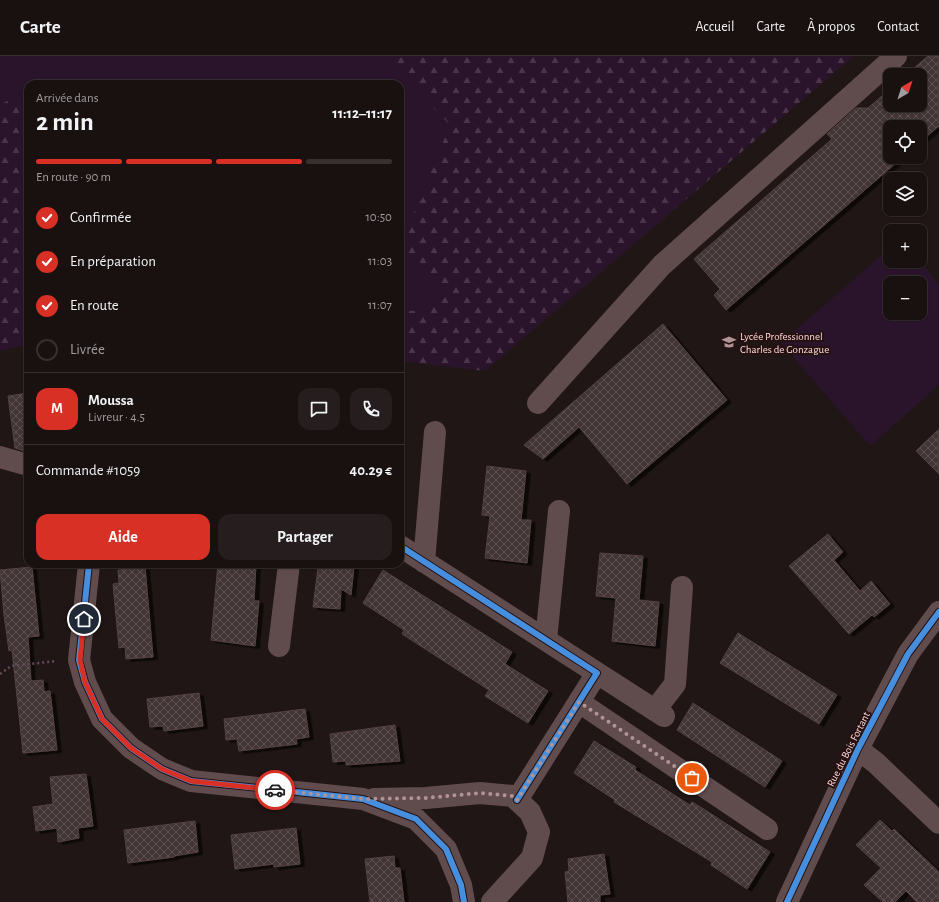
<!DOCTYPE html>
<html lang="fr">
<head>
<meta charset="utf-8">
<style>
	body { margin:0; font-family:"Alegreya Sans",sans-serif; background:#261e1e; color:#f1f3f6; height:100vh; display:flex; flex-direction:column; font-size:15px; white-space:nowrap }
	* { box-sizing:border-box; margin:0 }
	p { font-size:13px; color:#9f9d9f }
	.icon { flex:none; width:22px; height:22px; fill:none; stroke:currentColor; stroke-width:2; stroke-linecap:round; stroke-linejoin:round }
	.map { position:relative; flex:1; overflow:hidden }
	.sheet { position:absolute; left:24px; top:24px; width:380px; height:488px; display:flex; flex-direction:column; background:#191010; border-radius:12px; box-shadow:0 1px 3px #0004,0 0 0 1px #373030 }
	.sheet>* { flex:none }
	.needle { width:26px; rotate:39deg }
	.tools { position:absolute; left:883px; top:12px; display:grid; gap:8px }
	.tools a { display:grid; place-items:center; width:44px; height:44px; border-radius:8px; background:#191010; box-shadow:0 1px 3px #0004,0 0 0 1px #373030; font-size:20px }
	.pin { position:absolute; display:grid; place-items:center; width:34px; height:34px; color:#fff; margin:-17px; border:2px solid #fff; border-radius:50%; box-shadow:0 1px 4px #0007 }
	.courier { position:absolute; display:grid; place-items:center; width:40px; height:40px; margin:-20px; border:3px solid #d93025; border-radius:50%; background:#fff; color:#222; box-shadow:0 1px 5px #0007 }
	.overview em { font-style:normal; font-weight:700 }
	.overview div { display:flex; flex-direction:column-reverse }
	.overview { display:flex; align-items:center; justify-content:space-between; height:68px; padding:0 12px }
	h1 { font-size:26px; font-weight:700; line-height:30px }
	.bar { display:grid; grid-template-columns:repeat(4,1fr); gap:6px 4px; align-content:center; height:48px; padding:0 12px }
	.bar i { height:5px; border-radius:3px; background:#373030 }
	.bar .active { background:#d93025 }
	.bar p { grid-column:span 4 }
	.line { display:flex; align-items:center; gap:10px; padding:0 12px; border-top:1px solid #373030 }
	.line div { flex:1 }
	.round { display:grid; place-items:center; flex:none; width:42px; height:42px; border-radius:12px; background:#261e1e }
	ol { padding:0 12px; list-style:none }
	li { display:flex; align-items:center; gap:12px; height:44px }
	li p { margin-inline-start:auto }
	li .icon { padding:4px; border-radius:50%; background:#d93025; color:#fff; stroke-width:4 }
	li:last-child { color:#9f9d9f }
	li i { width:22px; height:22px; border:2px solid #373030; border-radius:50% }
	.primary-button { display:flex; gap:8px; margin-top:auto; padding:8px 12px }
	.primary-button a { flex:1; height:46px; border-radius:12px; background:#d93025; color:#fff; font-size:16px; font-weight:700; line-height:46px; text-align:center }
	.primary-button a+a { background:#261e1e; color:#f1f3f6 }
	header { display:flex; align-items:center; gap:24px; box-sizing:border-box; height:56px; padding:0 20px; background:#191010; border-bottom:1px solid #373030 }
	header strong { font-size:19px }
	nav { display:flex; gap:22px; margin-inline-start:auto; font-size:14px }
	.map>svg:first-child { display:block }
</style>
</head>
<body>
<header>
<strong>Carte</strong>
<nav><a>Accueil</a><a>Carte</a><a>À propos</a><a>Contact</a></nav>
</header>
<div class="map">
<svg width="939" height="846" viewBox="0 0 939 846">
	<defs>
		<pattern id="forest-firs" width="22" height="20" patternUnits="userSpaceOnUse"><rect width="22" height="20" fill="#2a142c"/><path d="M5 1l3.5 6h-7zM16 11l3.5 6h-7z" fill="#4a354a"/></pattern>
		<pattern id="building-cross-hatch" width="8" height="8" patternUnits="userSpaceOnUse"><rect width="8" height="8" fill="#433434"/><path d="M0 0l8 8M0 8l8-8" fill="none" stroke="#5f5151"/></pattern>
		<filter id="shadow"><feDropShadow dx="4.5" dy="2.5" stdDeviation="0" flood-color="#0009"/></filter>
	</defs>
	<rect width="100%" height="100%" fill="#211616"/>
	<!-- green -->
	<path fill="#2a142c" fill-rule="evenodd" d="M0 0H383L450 69 400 190V28H28V47L12 42 0 49Z
		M890 192V205H919L939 228V329L870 390 781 287ZM890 227H920V257H890Z
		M400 195 441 236 430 256 400 254Z"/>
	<!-- forest -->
	<path fill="url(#forest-firs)" d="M383 0H854L485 315 400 305V254L430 256 441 237 400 195V190L450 69Z
		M12 42 28 47V288L0 295V49Z"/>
	<!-- building -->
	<path fill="url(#building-cross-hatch)" stroke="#544241" filter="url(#shadow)" d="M928 0H939V70L920 86V71H890V101H903L726 254 714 239 720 233 694 203 832 83 827 78 856 52H868L890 33V49H920V19H906Z
		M663 268 727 344 627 428 579 371 543 403 524 389Z
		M28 337V396L15 392 8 340Z
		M939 373V418L916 395Z
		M487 410 526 415 521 464H531L527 507 485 502 490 460 482 459Z
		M828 478 843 496 834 504 860 535 871 525 890 548 874 561 872 559 849 578 789 510Z
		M600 497 643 500 639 544 659 546 655 590 612 585 616 542 596 540Z
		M218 508H256L254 545H259L255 590 211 584Z
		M328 508 354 510 351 539 341 533 340 553 313 551 318 512H327Z
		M32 511 39 580 28 581 31 625 43 624 44 636 50 635 57 694 23 697 12 594 9 595 4 559 0 514Z
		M145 511 153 601 126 603 125 591 119 592 113 528 119 527 118 514Z
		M383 514 512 596 505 608 548 635 528 667 485 640 489 634 402 578 404 574 363 547Z
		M738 577 837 639 819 668 720 607Z
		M199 637 203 670 164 675 163 670 150 671 147 643Z
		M693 647 782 705 765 731 677 674Z
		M305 653 309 681 296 683 297 688 239 695 237 683 226 684 224 663Z
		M395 669 400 705 346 709V705L333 706 330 678Z
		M594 685 636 711 635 714 690 749 692 746 702 752 770 796 747 833 711 809 712 806 614 746 615 744 574 717Z
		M86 718 93 770 78 772 79 782 58 786 57 772 36 775 33 751 53 748 50 721Z
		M880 764 892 775 894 773 939 816V846H917L906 835 895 846H883L864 829 881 812 856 789Z
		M195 765 198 796 174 800V801L128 807 124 774Z
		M296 772 300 808 274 811V808L235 813 231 779Z
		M604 798 610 838 600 839V846H568L565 816 569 815 568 803Z
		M394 800 395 812H400L404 846H370L365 803Z"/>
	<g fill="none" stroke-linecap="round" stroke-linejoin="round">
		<!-- path -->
		<path stroke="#654c5c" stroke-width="2.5" stroke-dasharray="2 3" stroke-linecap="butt" d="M0 618 11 610 57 605"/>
		<!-- minor -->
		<path stroke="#614c4d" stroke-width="22" d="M538 347 662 209 896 0
			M0 401 28 409
			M400 490 597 617 517 744
			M424 506 435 376
			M89 508 79 604 85 626 102 663 131 692 162 713 191 725 363 743 416 763 446 793 461 829 464 846
			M546 584 559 455
			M279 590 289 508
			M597 617 664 660
			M579 646 767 773
			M655 654 675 628 682 531
			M858 693 876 707 939 767
			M374 743 426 742 480 737 513 740 530 756 539 776 532 802 492 846
			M787 846 858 693 908 598 939 556"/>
		<defs>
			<path id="cycleway" d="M400 490 597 617 517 744
				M89 508 79 604 85 626 102 663 131 692 162 713 191 725 363 743 416 763 446 793 461 829 464 846
				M787 846 858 693 908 598 939 556"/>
		</defs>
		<!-- cycleway casing -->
		<use href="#cycleway" stroke="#261111" stroke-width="8"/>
		<!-- cycleway -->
		<use href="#cycleway" stroke="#468fdf" stroke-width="6"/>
	</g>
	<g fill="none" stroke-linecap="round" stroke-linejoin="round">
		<!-- done -->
		<path stroke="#b09495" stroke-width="4" stroke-dasharray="0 7.2" d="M275 734 363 743 426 742 480 737 513 740 517 744 579 646 692 722"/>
		<!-- route -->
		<path stroke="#d93025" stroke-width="5" d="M84 563 80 604 85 626 102 663 131 692 162 713 191 725 275 734"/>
	</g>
	<!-- icons -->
	<defs>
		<symbol id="school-bare" viewBox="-9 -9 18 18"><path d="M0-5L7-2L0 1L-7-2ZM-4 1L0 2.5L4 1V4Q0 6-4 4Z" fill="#b09495" stroke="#261111" stroke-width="2.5" paint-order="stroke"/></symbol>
	</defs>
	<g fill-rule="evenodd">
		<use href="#school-bare" x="719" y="276" width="20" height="20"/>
	</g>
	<g text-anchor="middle" stroke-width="4" stroke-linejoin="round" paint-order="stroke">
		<!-- poi labels -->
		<g font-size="11" fill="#fdd8da" stroke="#261111" text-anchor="start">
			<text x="740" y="284">Lycée Professionnel<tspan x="740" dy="13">Charles de Gonzague</tspan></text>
		</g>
		<!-- street labels -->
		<g font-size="11" fill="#fdd8da" stroke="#261111">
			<text transform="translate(848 693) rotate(-63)" y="4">Rue du Bois Fortant</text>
		</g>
	</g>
</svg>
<div class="tools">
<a><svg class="needle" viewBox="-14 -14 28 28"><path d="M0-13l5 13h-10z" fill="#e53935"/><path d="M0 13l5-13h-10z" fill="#9f9d9f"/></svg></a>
<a><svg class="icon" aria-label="locate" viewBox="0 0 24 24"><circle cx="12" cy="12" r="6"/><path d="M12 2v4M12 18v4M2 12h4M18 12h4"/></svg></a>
<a><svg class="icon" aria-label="layers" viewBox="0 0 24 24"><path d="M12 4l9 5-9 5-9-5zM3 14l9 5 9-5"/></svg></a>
<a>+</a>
<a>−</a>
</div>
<div class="pin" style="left:692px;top:722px;background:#ea580c"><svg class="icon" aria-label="bag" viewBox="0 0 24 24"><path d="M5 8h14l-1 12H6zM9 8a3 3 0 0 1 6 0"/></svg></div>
<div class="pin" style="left:84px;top:563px;background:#1f2937"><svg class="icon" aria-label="home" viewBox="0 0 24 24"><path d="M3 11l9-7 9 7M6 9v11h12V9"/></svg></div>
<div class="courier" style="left:275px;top:734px"><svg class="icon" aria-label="car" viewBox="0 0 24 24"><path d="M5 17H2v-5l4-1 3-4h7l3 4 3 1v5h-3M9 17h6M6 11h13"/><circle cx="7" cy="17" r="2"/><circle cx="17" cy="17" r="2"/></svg></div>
<section class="sheet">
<div class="overview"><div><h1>2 min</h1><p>Arrivée dans</p></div><em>11:12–11:17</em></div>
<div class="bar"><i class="active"></i><i class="active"></i><i class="active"></i><i></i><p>En route · 90 m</p></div>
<ol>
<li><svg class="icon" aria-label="check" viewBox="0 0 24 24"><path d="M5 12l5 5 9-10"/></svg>Confirmée<p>10:50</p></li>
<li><svg class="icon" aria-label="check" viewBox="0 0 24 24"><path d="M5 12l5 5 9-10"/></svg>En préparation<p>11:03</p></li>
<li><svg class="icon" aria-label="check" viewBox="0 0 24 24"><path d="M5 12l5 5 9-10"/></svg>En route<p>11:07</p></li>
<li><i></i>Livrée</li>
</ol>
<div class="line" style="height:72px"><b class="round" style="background:#d93025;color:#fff">M</b><div><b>Moussa</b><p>Livreur · 4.5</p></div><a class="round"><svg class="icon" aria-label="chat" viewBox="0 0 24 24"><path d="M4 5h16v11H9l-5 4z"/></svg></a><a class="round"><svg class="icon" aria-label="phone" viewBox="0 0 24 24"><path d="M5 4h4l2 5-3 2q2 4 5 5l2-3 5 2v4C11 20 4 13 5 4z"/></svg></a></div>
<div class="line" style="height:52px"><div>Commande #1059</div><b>40.29 €</b></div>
<div class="primary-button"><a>Aide</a><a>Partager</a></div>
</section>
</div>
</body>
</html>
